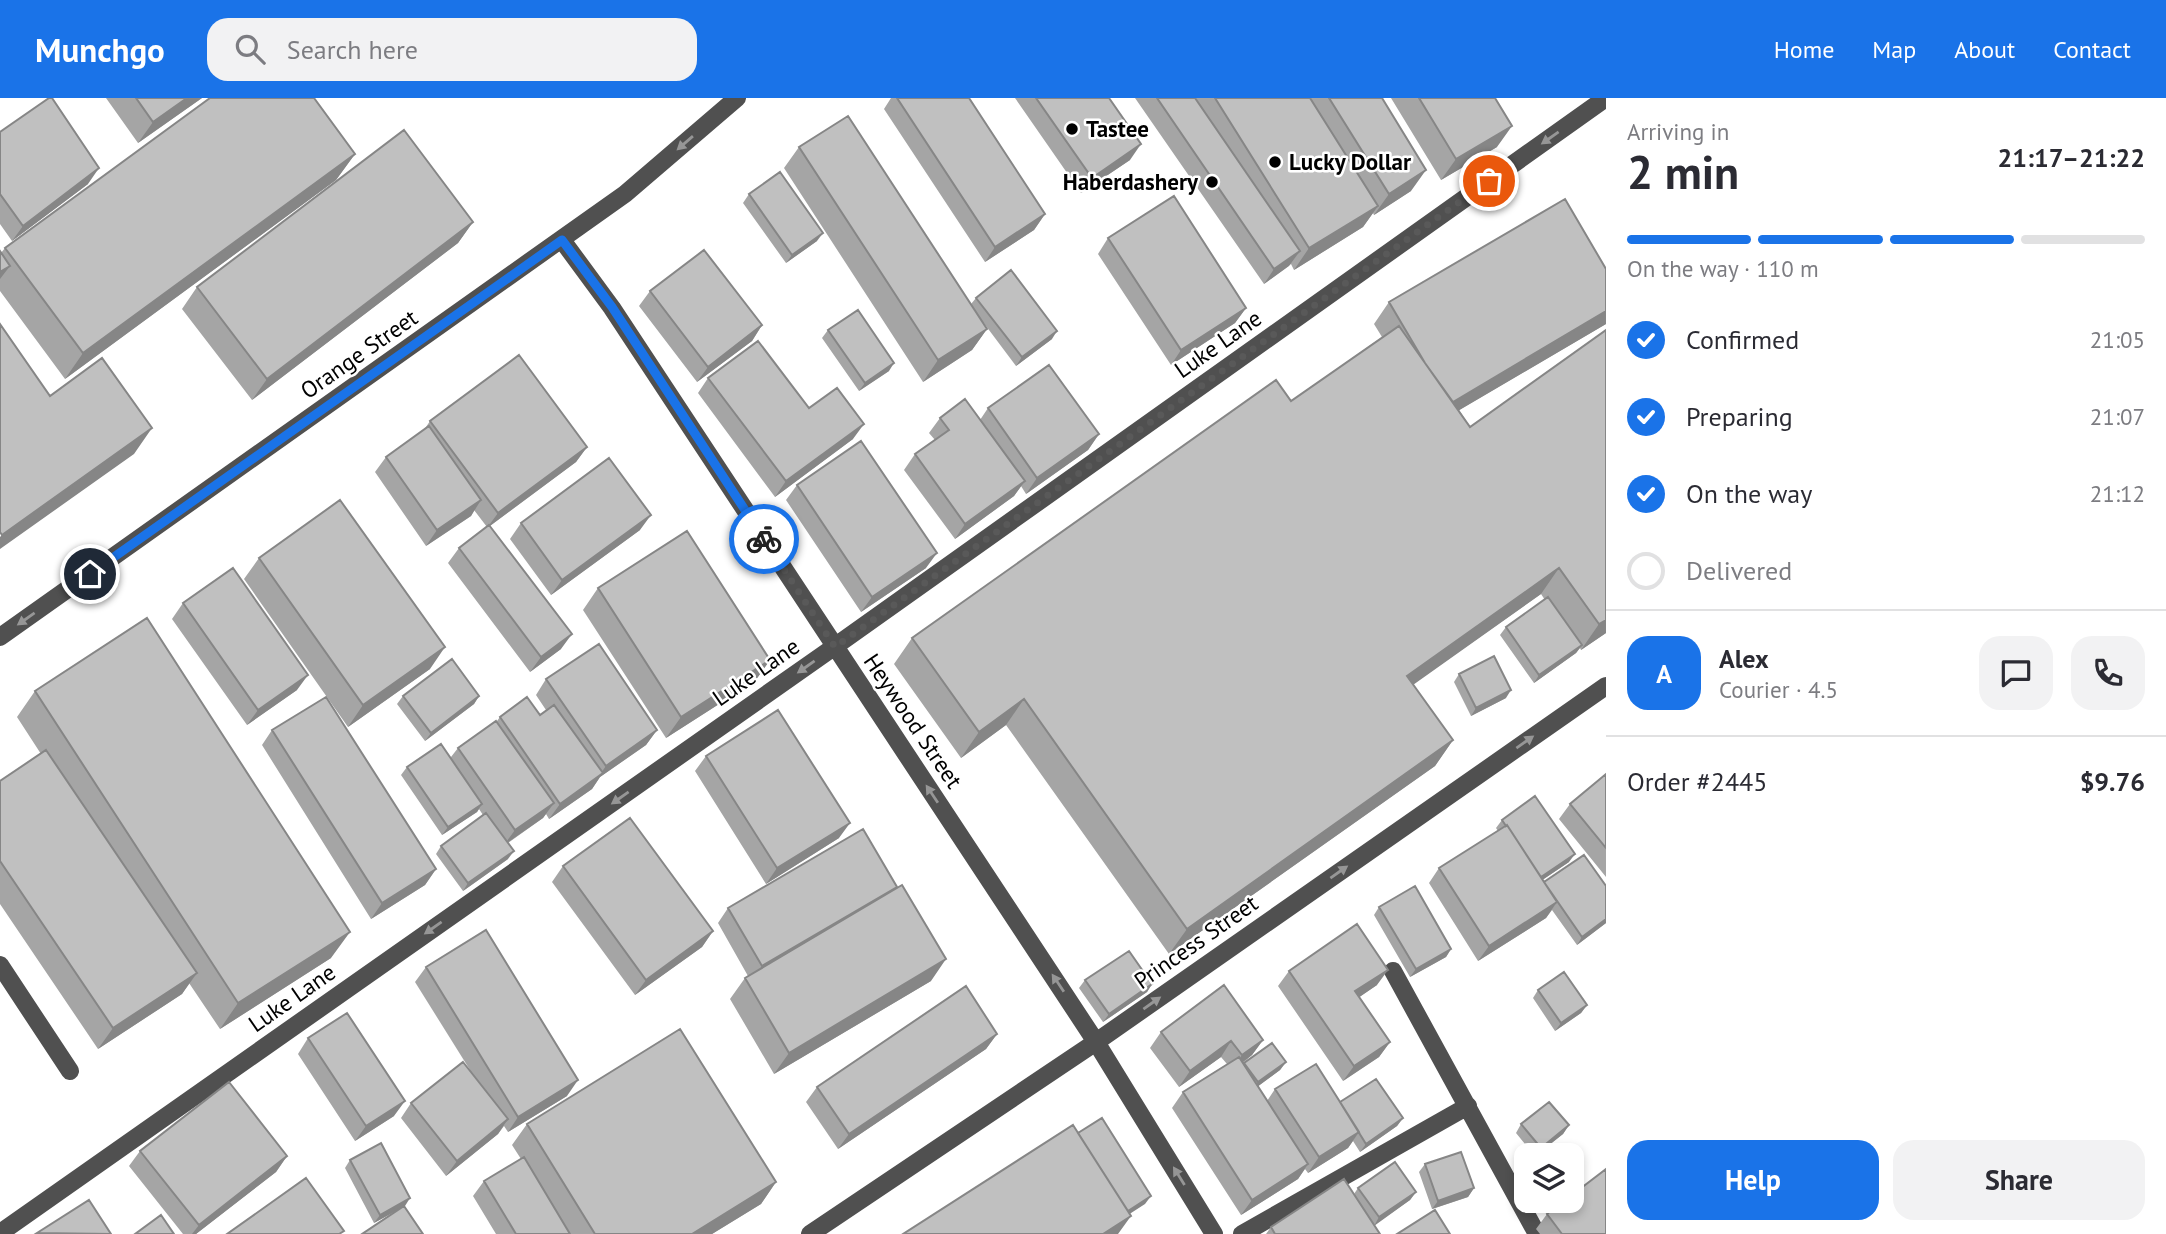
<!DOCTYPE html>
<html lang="en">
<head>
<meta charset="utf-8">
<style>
	body { margin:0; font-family:"PT Sans",sans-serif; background:#f2f2f3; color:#2b2b33; height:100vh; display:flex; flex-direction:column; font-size:26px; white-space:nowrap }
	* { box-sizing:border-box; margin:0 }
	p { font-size:23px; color:#7c7c81 }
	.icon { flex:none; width:38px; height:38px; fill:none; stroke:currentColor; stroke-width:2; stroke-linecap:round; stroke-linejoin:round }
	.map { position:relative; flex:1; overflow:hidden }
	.drawer { display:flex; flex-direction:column; background:#fff; width:560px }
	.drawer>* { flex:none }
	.buttons { position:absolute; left:1514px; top:1045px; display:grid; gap:14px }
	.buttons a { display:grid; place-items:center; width:70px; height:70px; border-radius:14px; background:#fff; box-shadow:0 4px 10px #0003; font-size:35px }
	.pin { position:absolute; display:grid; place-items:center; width:60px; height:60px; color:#fff; margin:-30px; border:4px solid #fff; border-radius:50%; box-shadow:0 2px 7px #0007 }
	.courier { position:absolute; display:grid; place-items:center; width:70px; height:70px; margin:-35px; border:5px solid #1a73e8; border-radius:50%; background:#fff; color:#222; box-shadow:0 2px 9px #0007 }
	.overview em { font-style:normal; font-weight:700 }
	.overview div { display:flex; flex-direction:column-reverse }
	.overview { display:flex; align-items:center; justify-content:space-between; height:119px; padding:0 21px }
	h1 { font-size:46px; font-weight:700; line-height:52px }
	.bar { display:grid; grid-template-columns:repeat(4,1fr); gap:10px 7px; align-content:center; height:84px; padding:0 21px }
	.bar i { height:9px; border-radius:5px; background:#e1e1e2 }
	.bar .selected { background:#1a73e8 }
	.bar p { grid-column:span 4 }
	.line { display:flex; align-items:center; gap:18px; padding:0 21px; border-top:2px solid #e1e1e2 }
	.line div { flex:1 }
	.round { display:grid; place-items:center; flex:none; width:74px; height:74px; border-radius:21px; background:#f2f2f3 }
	ol { padding:0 21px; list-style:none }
	li { display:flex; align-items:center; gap:21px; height:77px }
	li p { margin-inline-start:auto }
	li .icon { padding:7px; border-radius:50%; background:#1a73e8; color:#fff; stroke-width:4 }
	li:last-child { color:#7c7c81 }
	li i { width:38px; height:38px; border:4px solid #e1e1e2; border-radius:50% }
	.primary-button { display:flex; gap:14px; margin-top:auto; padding:14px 21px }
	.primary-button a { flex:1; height:80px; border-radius:21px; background:#1a73e8; color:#fff; font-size:28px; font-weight:700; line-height:80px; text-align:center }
	.primary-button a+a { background:#f2f2f3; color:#2b2b33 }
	header { display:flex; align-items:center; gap:42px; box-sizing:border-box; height:98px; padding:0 35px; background:#1a73e8; color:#fff }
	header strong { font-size:33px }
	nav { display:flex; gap:38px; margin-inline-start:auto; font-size:24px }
	.search { width:490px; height:63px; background:#f2f2f3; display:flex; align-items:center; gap:18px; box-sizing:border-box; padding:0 24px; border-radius:21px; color:#7c7c81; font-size:26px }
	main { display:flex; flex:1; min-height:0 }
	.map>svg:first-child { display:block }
</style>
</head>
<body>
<header>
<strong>Munchgo</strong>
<div class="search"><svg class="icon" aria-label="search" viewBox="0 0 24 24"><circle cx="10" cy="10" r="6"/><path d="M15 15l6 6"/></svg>Search here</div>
<nav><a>Home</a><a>Map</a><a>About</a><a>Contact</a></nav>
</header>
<main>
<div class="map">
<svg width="1606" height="1136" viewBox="0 0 1606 1136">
	<rect width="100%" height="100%" fill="#fff"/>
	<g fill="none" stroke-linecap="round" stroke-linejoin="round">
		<!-- minor -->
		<path stroke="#505050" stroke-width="18" d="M562 142 612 210 1096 944 1214 1136
			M0 539 625 96 737 0
			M0 867 70 973
			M1393 873 1537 1136
			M0 1135 834 549 1606 0
			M810 1136 1096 944 1606 588
			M1242 1136 1468 1008"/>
	</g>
	<!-- wall -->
	<path fill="#a5a5a5" d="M106 0H202L138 45Z
		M891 0H969L1045 116 1034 132 985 164 884 11Z
		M1015 0H1109L1130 62 1081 95Z
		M1135 0H1382L1411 93 1374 117 1373 115 1363 129 1294 172 1291 166 1264 186Z
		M1391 0H1495L1497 49 1441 82Z
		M0 34 88 86 12 143 0 126Z
		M799 49 971 206 976 200 1052 241 1016 268 983 224 987 231 972 252 923 284 784 70Z
		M355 56 336 82 65 281 0 193V153L1 155 5 150Z
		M749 96 817 143 786 165 743 105Z
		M473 124 458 145 252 302 182 211 197 189Z
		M1108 140 1246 210 1235 225 1171 267 1098 156Z
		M650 193 762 227 752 243 697 284 639 208Z
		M1389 204 1606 226 1459 312 1606 535 1581 552 1580 550 1576 555 1534 585 1500 537 1506 529 1545 502 1541 496 1413 586 1453 642 1435 668 1169 856 1006 627 961 660 894 566 912 540 1291 303 1382 239 1374 226Z
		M828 232 889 273 859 293 822 240Z
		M708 280 809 310 853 341 775 399 698 295Z
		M988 310 1099 336 1088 352 1026 396 1021 388 1014 398 955 441 904 372 915 356 935 342 929 335 940 320 980 322Z
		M430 323 587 349 576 364 490 428 561 551 530 574 448 465 459 450 487 429 474 412 471 418 426 448 375 374 386 359 424 332Z
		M797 387 926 470 861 514 786 402Z
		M521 425 640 432 551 497 510 441Z
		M259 460 430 571 348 629 244 481Z
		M598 490 770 562 755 583 666 640 583 512Z
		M183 505 297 592 247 627 172 521Z
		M1459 576 1506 600 1471 618 1454 584Z
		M546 581 657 632 646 647 600 679 592 691 549 721 546 716 543 720 508 745V761L463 793 436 756 441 748 483 717 479 711 477 714 442 737 401 677 407 669 451 659 458 650 497 623 500 619 540 617 546 612 536 597Z
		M35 593 331 860 220 931 189 885 182 896 98 951 0 806V683L41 656 17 619Z
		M403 598H479L474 606 425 643 397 606Z
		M272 632 436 771 425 787 371 821 262 647Z
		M706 658 839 740 766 786 695 673Z
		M1606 676V779L1559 721 1570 706Z
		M1502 722 1569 764 1542 782 1544 784 1606 825 1577 847 1552 812 1546 820 1478 863 1429 785 1439 770 1498 733 1496 730Z
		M563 768 713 833 702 849 635 897 552 784Z
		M1379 809 1451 851 1446 859 1410 879 1374 817Z
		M728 810 931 883 774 976 730 901 745 880 748 878 718 825Z
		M426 869 567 998 508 1034 504 1028 498 1036 446 1078 401 1020 411 1005 470 972 415 884Z
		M1289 873 1377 887 1359 899 1390 944 1379 959 1343 983 1278 888Z
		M1085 882 1152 886 1147 894 1103 924 1079 890Z
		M1538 892 1587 907 1581 915 1555 933 1533 900Z
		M1161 934 1263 942 1252 957 1243 965V966L1244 965 1286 964 1280 972 1258 988 1267 1003 1275 991 1340 1004 1403 1020 1397 1028 1360 1054 1353 1043 1348 1050 1308 1075 1305 1071 1298 1081 1241 1117 1172 1010 1183 994 1227 966 1221 959 1179 989 1150 950Z
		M997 936 986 951 838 1051 806 1004 817 989Z
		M308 940 394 1018 355 1043 298 956Z
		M527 1026 776 1084 761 1106 712 1136H496L473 1098 484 1083 521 1061 512 1047Z
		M1521 1026 1569 1027 1563 1036 1537 1057H1534L1516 1035Z
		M140 1053 287 1058 276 1074 196 1136H183L129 1068Z
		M350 1062 403 1109 374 1125 345 1070Z
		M1425 1066 1474 1090 1468 1099 1432 1111 1419 1074Z
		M1358 1090 1416 1094 1410 1102 1374 1127 1380 1136H1266L1271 1129 1354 1096Z
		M1547 1116 1606 1136H1540L1536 1131Z"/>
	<!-- shaded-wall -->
	<path fill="#868686" d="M187 0H202L138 45 153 24Z
		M1512 28 1497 49 1441 82 1456 61Z
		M1141 46 1130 62 1081 95 1092 80Z
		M355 56 336 82 65 281 83 255Z
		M99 70 88 86 12 143 23 128Z
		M1426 72 1411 93 1374 117 1389 96Z
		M1378 108 1363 129 1294 172 1309 150Z
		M1045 116 1034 132 985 164 995 149Z
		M473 124 458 145 252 302 267 281Z
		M823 135 817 143 786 165 792 157Z
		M1300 153 1289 168 1264 186 1274 171Z
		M10 168 0 181V174Z
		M1246 210 1235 225 1171 267 1181 252Z
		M1606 213V226L1434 327 1449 306Z
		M762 227 752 243 697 284 708 269Z
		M987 231 972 252 923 284 938 262Z
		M1057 233 1052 241 1016 268 1022 259Z
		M894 265 889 273 859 293 865 285Z
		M864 326 853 341 775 399 786 383Z
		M152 330 134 356 0 451V439L2 437Z
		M1099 336 1088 352 1026 396 1037 380Z
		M587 349 576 364 487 430 498 415Z
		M1025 383 1014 398 955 441 965 426Z
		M481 402 471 418 426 448 437 432Z
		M651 417 640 432 551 497 562 482Z
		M937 455 926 470 861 514 872 499Z
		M1559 470 1541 496 1389 604 1407 578Z
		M1606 522V535L1581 552 1599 526Z
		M572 536 561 551 530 574 541 559Z
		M1582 547 1576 555 1534 585 1539 577Z
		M445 549 430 571 348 629 363 607Z
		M770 562 755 583 666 640 681 619Z
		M308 577 297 592 247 627 258 612Z
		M1511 592 1506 600 1471 618 1476 610Z
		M479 598 474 606 425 643 431 635Z
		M1024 601 1006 627 961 660 979 634Z
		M657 632 646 647 600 679 592 691 549 721 560 706 598 679 606 668Z
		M1453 642 1435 668 1169 856 1187 831Z
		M554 705 543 720 504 747 515 732Z
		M482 706 477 714 442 737 448 729Z
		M850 725 839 740 766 786 777 770Z
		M514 753 508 761 463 793 468 785Z
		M1575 756 1569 764 1535 787 1541 779Z
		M436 771 425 787 371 821 382 805Z
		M897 789 751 883 762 868Z
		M1557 804 1546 820 1478 863 1489 848Z
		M1606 821V825L1577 847 1582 839Z
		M713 833 702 849 635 897 646 882Z
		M350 834 331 860 220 931 238 905Z
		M1451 851 1446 859 1410 879 1416 871Z
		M946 861 931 883 774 976 789 955Z
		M1388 872 1377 887 1345 909 1355 893Z
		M197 875 182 896 98 951 113 930Z
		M1152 886 1147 894 1103 924 1109 916Z
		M1587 907 1581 915 1555 933 1561 925Z
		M997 936 986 951 838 1051 849 1036Z
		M1263 942 1252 957 1231 973 1242 957Z
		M1231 943 1221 959 1179 989 1190 973Z
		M1390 944 1379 959 1343 983 1354 968Z
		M1286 964 1280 972 1253 992 1258 984Z
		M578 982 567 998 508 1034 518 1019Z
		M405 1003 394 1018 355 1043 366 1028Z
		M1403 1020 1397 1028 1360 1054 1366 1046Z
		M508 1021 498 1036 446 1078 457 1063Z
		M1569 1027 1563 1036 1536 1057 1541 1050Z
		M1359 1034 1348 1050 1308 1075 1319 1059Z
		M287 1058 276 1074 196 1136H192L199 1127Z
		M1308 1066 1298 1081 1241 1117 1252 1102Z
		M776 1084 761 1106 712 1136H692Z
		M1474 1090 1468 1099 1432 1111 1438 1103Z
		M1416 1094 1410 1102 1374 1128 1379 1119Z
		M1151 1098 1145 1106 1114 1126 1120 1118Z
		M410 1100 405 1108 374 1125 380 1117Z
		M1131 1118 1118 1136H1103Z"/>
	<!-- building -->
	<path fill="#c0c0c0" stroke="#868686" stroke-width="2" d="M49 0H52L99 70 23 128 0 96V34Z
		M136 0H187L153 24Z
		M210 0H314L355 56 83 255 5 150Z
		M897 0H969L1045 116 995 149Z
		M1036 0H1109L1141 46 1092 80Z
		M1157 0H1195L1300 153 1274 171Z
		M1215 0H1310L1378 108 1309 150Z
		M1329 0H1382L1426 72 1389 96Z
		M1419 0H1495L1512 28 1456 61Z
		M848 18 987 231 938 262 799 49Z
		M404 32 473 124 267 281 197 189Z
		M780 74 823 135 792 157 749 96Z
		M1174 98 1246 210 1181 252 1108 140Z
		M1565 101 1606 171V213L1453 304 1425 265 1389 204Z
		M704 152 762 227 708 269 650 193Z
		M0 153 10 168 0 174Z
		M1011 172 1057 233 1022 259 976 200Z
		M858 212 894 265 865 285 828 232Z
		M0 226 50 298 102 260 152 330 2 437 0 434Z
		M1399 228 1470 329 1606 232V522L1599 526 1559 470 1407 578 1453 642 1187 831 1024 601 979 634 912 540 1276 282 1291 303Z
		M758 243 809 310 837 290 864 326 786 383 708 280Z
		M519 257 587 349 498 415 430 323Z
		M1049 267 1099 336 1037 380 988 310Z
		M965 301 1025 383 965 426 915 356 949 332 940 320Z
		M429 328 481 402 437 432 386 359Z
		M861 343 937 455 872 499 797 387Z
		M609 360 651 417 562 482 521 425Z
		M340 402 445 549 363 607 259 460Z
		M489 427 572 536 541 559 459 450Z
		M687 433 770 562 681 619 598 490Z
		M233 470 308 577 258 612 183 505Z
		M1548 499 1582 547 1539 577 1506 529Z
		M147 520 350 834 238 905 35 593Z
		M599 546 657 632 606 668 546 581Z
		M1494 558 1511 592 1476 610 1459 576Z
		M452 561 479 598 431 635 403 598Z
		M326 599 436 771 382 805 272 632Z
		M527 599 540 617 554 607 603 675 560 706 500 619Z
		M778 612 850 725 777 770 706 658Z
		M496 623 554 705 515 732 458 650Z
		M441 646 482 706 448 729 407 669Z
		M46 652 197 875 113 930 0 763V683Z
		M1606 676V750L1570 706Z
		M1535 698 1575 756 1541 779 1507 727 1506 728 1502 722Z
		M486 715 514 753 468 785 441 748Z
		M630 720 713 833 646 882 563 768Z
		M1507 727 1557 804 1489 848 1439 770Z
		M863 731 897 789 762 868 728 810Z
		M1584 757 1606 788V821L1582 839 1544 784Z
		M902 787 946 861 789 955 745 880Z
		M1415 788 1451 851 1416 871 1379 809Z
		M1357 826 1388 872 1355 893 1390 944 1354 968 1289 873Z
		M486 832 578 982 518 1019 426 869Z
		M1129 853 1152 886 1109 916 1085 882Z
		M1564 874 1587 907 1561 925 1538 892Z
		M1224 887 1263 942 1242 957 1231 943 1190 973 1161 934Z
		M966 888 997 936 849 1036 817 989Z
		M347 915 405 1003 366 1028 308 940Z
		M680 931 776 1084 692 1136H595L527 1026Z
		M1272 945 1286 964 1258 984 1244 965Z
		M1239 959 1308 1066 1252 1102 1183 994Z
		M463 964 508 1021 457 1063 411 1005Z
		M1316 966 1359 1034 1319 1059 1275 991Z
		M1376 981 1403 1020 1366 1046 1340 1004Z
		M229 984 287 1058 199 1127 140 1053Z
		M1549 1004 1569 1027 1541 1050 1521 1026Z
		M1102 1020 1151 1098 1128 1113 1078 1035Z
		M1073 1027 1131 1118 1103 1136H903Z
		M381 1045 410 1100 380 1117 350 1062Z
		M1461 1054 1474 1090 1438 1103 1425 1066Z
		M524 1059 570 1136H516L484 1083Z
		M1395 1064 1416 1094 1379 1119 1358 1090Z
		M1606 1071V1136H1562L1547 1116 1564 1102H1572V1097Z
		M306 1080 344 1133 339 1136H227Z
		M1344 1081 1380 1136H1275L1271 1129Z
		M89 1102 111 1136 37 1135Z
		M404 1108 423 1136H362Z
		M1435 1112 1450 1136H1397Z
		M161 1117 174 1136H135Z"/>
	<!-- one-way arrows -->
	<defs><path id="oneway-solid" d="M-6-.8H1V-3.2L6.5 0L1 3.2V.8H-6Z" transform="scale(1.75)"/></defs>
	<g fill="#969696">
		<use href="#oneway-solid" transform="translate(1550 40) rotate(145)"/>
		<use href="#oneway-solid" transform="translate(685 45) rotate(139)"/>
		<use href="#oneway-solid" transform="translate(26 521) rotate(145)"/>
		<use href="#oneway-solid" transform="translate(806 569) rotate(145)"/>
		<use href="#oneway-solid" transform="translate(1525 644) rotate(-35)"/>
		<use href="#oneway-solid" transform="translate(932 696) rotate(-124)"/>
		<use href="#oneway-solid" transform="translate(620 700) rotate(145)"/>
		<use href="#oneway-solid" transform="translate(1339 774) rotate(-35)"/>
		<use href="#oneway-solid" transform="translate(433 830) rotate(145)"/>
		<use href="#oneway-solid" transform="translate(1058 885) rotate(-124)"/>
		<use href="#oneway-solid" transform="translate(1152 905) rotate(-35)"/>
		<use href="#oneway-solid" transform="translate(1179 1078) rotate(-122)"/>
	</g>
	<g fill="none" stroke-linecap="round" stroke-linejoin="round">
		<!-- done -->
		<path stroke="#595959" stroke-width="7" stroke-dasharray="0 12.6" d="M764 441 835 549 1489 83"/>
		<!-- route -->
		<path stroke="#1a73e8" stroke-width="9" d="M90 476 562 142 612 209 764 441"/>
	</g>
	<!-- markers -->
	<g fill="#000" stroke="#fff" stroke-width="2.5">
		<circle cx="1072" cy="31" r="7"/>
		<circle cx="1275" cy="64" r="7"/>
		<circle cx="1212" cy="84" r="7"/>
	</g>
	<g text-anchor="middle" stroke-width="5" stroke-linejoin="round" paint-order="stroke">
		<!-- poi labels -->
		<g font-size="23" font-weight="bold" fill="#000" stroke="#fff" text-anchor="start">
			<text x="1086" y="39">Tastee</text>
			<text x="1289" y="72">Lucky Dollar</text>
			<text x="1198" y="92" text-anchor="end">Haberdashery</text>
		</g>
		<!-- street labels -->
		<g font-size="23" fill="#000" stroke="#fff">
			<text transform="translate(1218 246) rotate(-35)" y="8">Luke Lane</text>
			<text transform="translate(359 256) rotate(-35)" y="8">Orange Street</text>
			<text transform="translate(756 574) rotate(-35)" y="8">Luke Lane</text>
			<text transform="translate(913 623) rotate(56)" y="8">Heywood Street</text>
			<text transform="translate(1196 844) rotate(-35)" y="8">Princess Street</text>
			<text transform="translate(292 900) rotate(-35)" y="8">Luke Lane</text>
		</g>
	</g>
</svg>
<div class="buttons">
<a><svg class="icon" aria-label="layers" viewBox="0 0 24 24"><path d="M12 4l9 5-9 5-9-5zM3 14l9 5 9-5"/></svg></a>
</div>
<div class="pin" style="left:1489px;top:83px;background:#ea580c"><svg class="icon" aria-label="bag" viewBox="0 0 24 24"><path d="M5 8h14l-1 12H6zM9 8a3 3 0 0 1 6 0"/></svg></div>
<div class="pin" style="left:90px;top:476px;background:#1f2937"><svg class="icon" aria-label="home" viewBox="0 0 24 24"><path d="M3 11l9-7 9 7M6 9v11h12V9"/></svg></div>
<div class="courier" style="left:764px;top:441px"><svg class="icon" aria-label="bike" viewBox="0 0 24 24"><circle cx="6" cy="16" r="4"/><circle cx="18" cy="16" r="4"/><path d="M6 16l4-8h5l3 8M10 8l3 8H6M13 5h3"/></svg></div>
</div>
<section class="drawer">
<div class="overview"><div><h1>2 min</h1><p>Arriving in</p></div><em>21:17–21:22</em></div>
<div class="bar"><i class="selected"></i><i class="selected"></i><i class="selected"></i><i></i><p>On the way · 110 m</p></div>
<ol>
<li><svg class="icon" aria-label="check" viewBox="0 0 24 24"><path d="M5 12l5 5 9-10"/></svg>Confirmed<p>21:05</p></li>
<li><svg class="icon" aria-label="check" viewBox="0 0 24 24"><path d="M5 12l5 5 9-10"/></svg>Preparing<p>21:07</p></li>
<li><svg class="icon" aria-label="check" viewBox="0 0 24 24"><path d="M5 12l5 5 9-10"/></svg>On the way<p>21:12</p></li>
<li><i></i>Delivered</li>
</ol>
<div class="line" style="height:126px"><b class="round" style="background:#1a73e8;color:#fff">A</b><div><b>Alex</b><p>Courier · 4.5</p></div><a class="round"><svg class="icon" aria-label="chat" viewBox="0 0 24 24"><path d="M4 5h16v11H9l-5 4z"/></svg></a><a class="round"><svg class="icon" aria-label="phone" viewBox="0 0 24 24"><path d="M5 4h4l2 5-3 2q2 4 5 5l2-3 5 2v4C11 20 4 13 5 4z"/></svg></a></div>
<div class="line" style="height:91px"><div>Order #2445</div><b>$9.76</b></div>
<div class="primary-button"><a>Help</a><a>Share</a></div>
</section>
</main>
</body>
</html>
